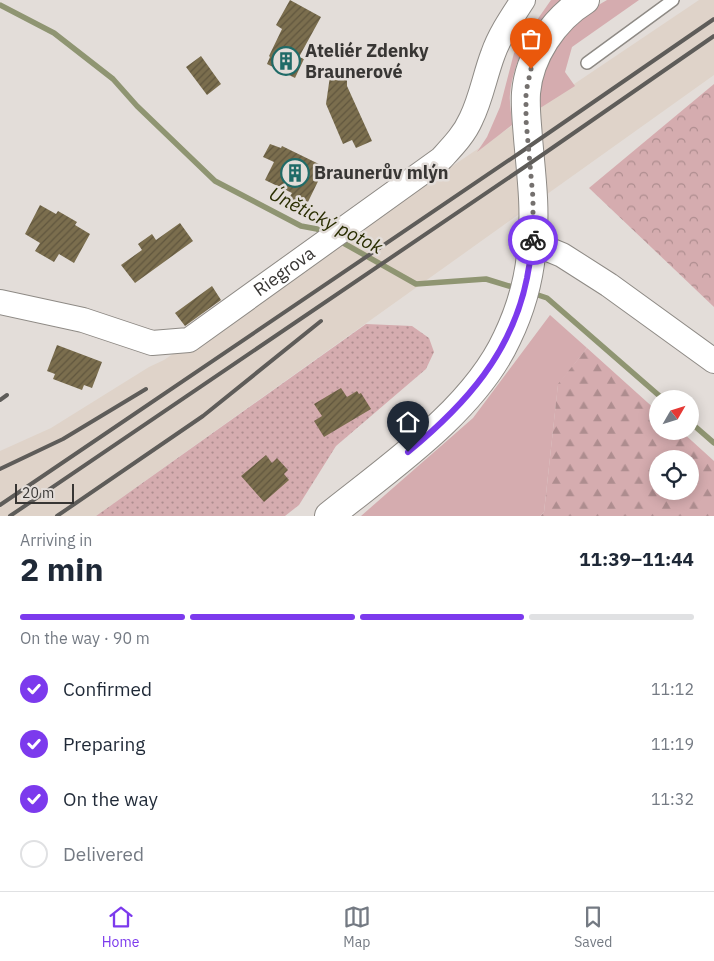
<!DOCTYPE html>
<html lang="en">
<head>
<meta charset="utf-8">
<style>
	body { margin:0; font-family:"IBM Plex Sans",sans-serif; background:#f6f6f7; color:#1f2937; height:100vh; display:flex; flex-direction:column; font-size:19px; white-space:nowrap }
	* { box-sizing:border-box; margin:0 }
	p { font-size:16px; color:#747a83 }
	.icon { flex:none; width:28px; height:28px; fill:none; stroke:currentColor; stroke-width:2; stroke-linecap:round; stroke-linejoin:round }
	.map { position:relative; height:516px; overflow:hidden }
	.side { display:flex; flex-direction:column; background:#fff; flex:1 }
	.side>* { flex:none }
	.needle { width:32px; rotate:51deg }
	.fabs { position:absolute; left:649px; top:390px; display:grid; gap:10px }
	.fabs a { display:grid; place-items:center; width:50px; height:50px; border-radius:50%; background:#fff; box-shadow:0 2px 12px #0003; font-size:25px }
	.scale { position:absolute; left:15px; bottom:12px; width:59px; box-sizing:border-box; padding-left:5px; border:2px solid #383634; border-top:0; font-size:14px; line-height:18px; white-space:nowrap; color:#383634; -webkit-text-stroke:4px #e3ddd9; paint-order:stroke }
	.pin { position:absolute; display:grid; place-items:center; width:42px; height:42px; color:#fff; margin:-51px -21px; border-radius:50% 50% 50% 0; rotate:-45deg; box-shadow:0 0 5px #0007 }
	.pin .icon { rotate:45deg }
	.courier { position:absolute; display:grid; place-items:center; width:50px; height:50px; margin:-25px; border:4px solid #7c3aed; border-radius:50%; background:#fff; color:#222; box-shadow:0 1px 6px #0007 }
	.overview em { font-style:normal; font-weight:700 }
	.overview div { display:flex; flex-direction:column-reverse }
	.overview { display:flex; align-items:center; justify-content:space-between; height:85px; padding:0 20px }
	h1 { font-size:32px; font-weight:700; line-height:38px }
	.bar { display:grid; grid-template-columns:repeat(4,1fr); gap:8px 5px; align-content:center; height:60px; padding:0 20px }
	.bar i { height:6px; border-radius:4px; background:#e0e1e3 }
	.bar .active { background:#7c3aed }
	.bar p { grid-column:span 4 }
	ol { padding:0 20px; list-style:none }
	li { display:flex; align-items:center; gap:15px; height:55px }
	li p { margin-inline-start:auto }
	li .icon { padding:5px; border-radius:50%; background:#7c3aed; color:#fff; stroke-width:4 }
	li:last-child { color:#747a83 }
	li i { width:28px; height:28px; border:2px solid #e0e1e3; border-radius:50% }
	.menu { display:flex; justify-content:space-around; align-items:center; height:70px; border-top:1px solid #e0e1e3; background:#fff; font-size:14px; color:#747a83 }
	.menu a { display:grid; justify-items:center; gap:2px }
	.menu .active { color:#7c3aed }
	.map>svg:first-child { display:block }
</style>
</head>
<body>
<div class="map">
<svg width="714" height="516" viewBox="0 0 714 516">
	<defs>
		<pattern id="forest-firs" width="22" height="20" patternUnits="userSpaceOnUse" patternTransform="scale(1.25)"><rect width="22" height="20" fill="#d5acaf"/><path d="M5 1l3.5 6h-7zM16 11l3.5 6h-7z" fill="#ae8d8f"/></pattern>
		<pattern id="park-crowns" width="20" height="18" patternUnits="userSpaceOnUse" patternTransform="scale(1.25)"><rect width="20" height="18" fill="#d5acaf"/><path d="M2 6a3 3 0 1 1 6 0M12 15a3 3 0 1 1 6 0" fill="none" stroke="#ae8d8f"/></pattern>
		<pattern id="garden-dots" width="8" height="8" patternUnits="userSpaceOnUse" patternTransform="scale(1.25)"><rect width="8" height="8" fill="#d5acaf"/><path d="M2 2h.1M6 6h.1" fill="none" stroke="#ae8d8f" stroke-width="1.8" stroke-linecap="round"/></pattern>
		<pattern id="building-hatch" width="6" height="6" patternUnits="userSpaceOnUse" patternTransform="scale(1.25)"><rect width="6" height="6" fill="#7b6e4e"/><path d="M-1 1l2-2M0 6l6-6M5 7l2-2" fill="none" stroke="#60563e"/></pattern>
	</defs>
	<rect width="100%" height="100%" fill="#e3ddd9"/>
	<!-- built -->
	<path fill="#dfd3c9" d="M699 0H714V75L96 516H0V451L51 428 149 367 164 360Z"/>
	<!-- grass -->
	<path fill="#d5acaf" d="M551 0H563C534 22 514 57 510 94 509 104 512 115 512 125L477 152 487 137 500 107 514 53Z
		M607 0H639L572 47 565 72 575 86 537 110C539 99 539 86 542 75 552 40 577 17 607 0Z
		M550 315 587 348 558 385 544 512 540 516H361L473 418Z"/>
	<!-- forest -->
	<path fill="url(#forest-firs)" fill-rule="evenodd" d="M587 348 657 411 658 431H681L714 461V516H540L544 512 558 384ZM658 459H690V491H658Z"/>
	<!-- park -->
	<path fill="url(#park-crowns)" d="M714 84V307L589 188Z"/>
	<!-- garden -->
	<path fill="url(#garden-dots)" d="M366 324 412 326 429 338 434 352 426 369 336 446 299 505 285 516H96Z"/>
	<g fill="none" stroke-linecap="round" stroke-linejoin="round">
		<!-- stream -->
		<path stroke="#8f9572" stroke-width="5.5" d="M0 5 54 33 113 79 137 106 215 181 301 226 317 229 326 234
			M338 240 416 284 486 279 519 289
			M532 293 547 298 663 399
			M690 422 714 443"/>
	</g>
	<!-- building -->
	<path fill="url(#building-hatch)" d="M290 0 321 17 299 57 304 59 295 78 267 64 270 57 269 56 282 29 276 25Z
		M201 56 221 84 207 95 186 67Z
		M330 76 347 79V86L372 141 356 148 352 140 343 144 326 104Z
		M270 144 281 148 282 146 325 167 306 206 289 198 292 193 265 180 274 162 263 157Z
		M40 205 56 214 58 211 77 222 75 225 90 234 74 263 59 254 54 262 35 251 40 243 25 234Z
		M180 223 193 241 135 283 121 265 142 250 138 244 152 234 156 240Z
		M212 286 221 300 185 326 175 313Z
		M57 345 102 362 92 388 84 385 82 390 53 379 55 374 47 371Z
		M341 388 347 397 357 391 359 394 361 393 371 409 324 437 314 421 322 416 314 404Z
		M266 455 272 463 277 458 288 470 284 474 289 480 264 502 241 476Z"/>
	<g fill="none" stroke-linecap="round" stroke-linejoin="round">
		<defs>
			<path id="lane" d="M587 63 673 0"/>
			<g id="street">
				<path d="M533 243 562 255 609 285 714 361"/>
				<path id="s1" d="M0 302 83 320 152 343 189 340 441 159C452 147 464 135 471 119 481 99 485 75 493 54 500 34 512 17 523 0"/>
			</g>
			<path id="secondary" d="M329 516C390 467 474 410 507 338 521 309 530 276 532 244 536 209 531 173 528 138 527 123 525 108 526 93 529 56 554 19 585 0"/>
		</defs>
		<!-- lane casing -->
		<use href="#lane" stroke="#8e8a85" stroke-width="14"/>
		<!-- street casing -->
		<use href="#street" stroke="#8e8a85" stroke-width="26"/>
		<!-- secondary casing -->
		<use href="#secondary" stroke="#8e8a85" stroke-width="30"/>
		<!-- lane -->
		<use href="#lane" stroke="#fff" stroke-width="11"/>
		<!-- street -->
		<use href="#street" stroke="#fff" stroke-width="24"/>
		<!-- secondary -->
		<use href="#secondary" stroke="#fff" stroke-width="28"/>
		<!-- rail -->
		<path stroke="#5e5c59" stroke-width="4" d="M0 400 7 395
			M0 469 63 439 146 389
			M0 505 521 152 714 19
			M10 516 529 164 714 36
			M57 516 203 416 321 321"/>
	</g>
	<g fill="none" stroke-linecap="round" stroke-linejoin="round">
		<!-- done -->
		<path stroke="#74706e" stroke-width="5" stroke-dasharray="0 9" d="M531 69 526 92V120L533 198V240"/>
		<!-- route -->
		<path stroke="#7c3aed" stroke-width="6" d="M408 452C466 404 512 353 527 278 529 266 532 253 533 240"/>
	</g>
	<!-- icons -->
	<defs>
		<symbol id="building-ring" viewBox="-11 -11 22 22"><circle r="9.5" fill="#e3ddd9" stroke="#206b68" stroke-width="1.5"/><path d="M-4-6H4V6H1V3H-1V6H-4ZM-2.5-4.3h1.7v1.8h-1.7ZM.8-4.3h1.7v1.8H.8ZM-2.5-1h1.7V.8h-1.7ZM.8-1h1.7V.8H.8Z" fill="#206b68"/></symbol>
	</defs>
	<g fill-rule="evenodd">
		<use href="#building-ring" x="270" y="45" width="32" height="32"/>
		<use href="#building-ring" x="279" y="157" width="32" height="32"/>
	</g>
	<g text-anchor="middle" stroke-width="5" stroke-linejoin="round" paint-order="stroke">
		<!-- poi labels -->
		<g font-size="18" font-weight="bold" fill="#383634" stroke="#e3ddd9" text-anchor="start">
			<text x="305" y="57">Ateliér Zdenky<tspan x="305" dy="21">Braunerové</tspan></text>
			<text x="314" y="179">Braunerův mlýn</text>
		</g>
		<!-- street labels -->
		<g font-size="18" fill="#383634" stroke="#e3ddd9">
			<text dy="6" stroke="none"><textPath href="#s1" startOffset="312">Riegrova</textPath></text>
		</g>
		<!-- water labels -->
		<g font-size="19" font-style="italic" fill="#2a2e02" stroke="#e3ddd9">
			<text transform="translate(326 220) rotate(27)" y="7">Únětický potok</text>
		</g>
	</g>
</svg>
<div class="fabs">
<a><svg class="needle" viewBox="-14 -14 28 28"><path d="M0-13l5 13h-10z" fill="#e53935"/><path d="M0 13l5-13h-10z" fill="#747a83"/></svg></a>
<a><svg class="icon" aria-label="locate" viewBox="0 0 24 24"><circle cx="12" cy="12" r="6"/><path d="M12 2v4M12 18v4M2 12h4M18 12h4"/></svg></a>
</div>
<div class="scale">20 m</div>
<div class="pin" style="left:531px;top:69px;background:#ea580c"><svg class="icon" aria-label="bag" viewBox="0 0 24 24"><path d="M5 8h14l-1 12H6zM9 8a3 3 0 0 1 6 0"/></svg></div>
<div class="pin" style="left:408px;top:452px;background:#1f2937"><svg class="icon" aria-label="home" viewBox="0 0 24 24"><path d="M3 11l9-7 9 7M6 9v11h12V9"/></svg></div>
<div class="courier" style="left:533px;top:240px"><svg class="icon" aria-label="bike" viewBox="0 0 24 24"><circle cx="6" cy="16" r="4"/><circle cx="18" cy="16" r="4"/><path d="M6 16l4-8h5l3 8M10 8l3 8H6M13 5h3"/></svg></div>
</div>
<section class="side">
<div class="overview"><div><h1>2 min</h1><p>Arriving in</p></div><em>11:39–11:44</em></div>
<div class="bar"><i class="active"></i><i class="active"></i><i class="active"></i><i></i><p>On the way · 90 m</p></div>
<ol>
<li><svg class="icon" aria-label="check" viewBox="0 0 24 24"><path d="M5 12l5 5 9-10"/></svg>Confirmed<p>11:12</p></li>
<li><svg class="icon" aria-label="check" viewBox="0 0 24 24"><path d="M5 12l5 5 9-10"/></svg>Preparing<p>11:19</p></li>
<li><svg class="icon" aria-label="check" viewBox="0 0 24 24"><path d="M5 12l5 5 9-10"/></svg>On the way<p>11:32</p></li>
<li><i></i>Delivered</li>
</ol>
</section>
<nav class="menu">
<a class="active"><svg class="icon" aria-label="home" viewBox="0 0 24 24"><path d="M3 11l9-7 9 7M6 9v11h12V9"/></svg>Home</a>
<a><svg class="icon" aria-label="map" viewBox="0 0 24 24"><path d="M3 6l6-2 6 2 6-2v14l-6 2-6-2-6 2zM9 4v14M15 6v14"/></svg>Map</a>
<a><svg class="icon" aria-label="saved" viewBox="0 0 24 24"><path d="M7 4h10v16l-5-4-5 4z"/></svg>Saved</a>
</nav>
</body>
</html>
